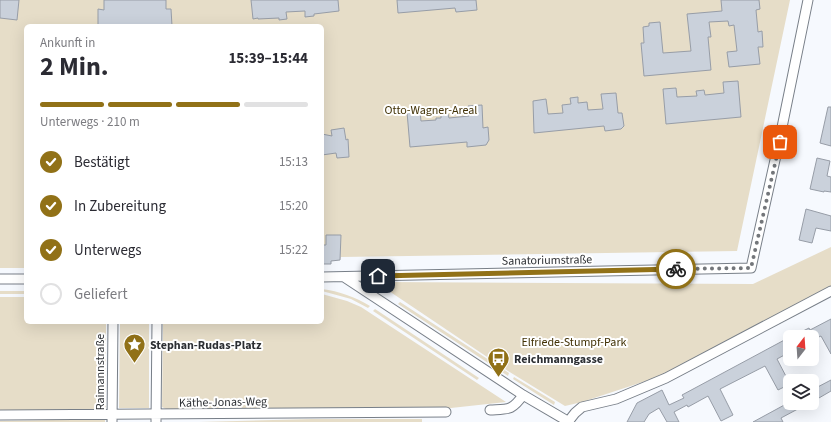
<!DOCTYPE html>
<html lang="de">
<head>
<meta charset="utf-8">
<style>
	body { margin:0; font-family:"Source Sans 3",sans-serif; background:#f7f7f7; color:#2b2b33; height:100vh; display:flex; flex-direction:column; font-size:15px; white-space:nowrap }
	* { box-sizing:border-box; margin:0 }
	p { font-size:13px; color:#7c7c81 }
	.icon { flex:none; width:22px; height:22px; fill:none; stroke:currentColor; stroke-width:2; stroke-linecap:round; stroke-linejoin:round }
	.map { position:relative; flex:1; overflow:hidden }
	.drawer { position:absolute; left:24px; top:24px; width:300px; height:300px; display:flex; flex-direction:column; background:#fff; border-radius:6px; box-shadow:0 4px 16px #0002 }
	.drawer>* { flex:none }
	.needle { width:26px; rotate:17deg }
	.tools { position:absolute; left:783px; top:330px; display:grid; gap:8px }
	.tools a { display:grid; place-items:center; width:36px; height:36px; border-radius:6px; background:#fff; box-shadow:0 4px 16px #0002; font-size:20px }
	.pin { position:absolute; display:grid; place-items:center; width:34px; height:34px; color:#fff; margin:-17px; border-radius:8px; box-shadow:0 2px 6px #0006 }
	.courier { position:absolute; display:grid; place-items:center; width:40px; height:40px; margin:-20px; border:3px solid #917117; border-radius:50%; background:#fff; color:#222; box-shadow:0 1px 5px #0007 }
	.overview em { font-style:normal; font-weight:700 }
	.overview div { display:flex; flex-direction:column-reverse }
	.overview { display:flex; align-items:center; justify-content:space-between; height:68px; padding:0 16px }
	h1 { font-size:26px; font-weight:700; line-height:30px }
	.bar { display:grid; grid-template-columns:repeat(4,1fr); gap:6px 4px; align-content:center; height:48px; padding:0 16px }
	.bar i { height:5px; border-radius:3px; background:#e1e1e2 }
	.bar .current { background:#917117 }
	.bar p { grid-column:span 4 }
	ol { padding:0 16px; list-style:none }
	li { display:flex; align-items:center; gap:12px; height:44px }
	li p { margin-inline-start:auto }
	li .icon { padding:4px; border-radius:50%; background:#917117; color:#fff; stroke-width:4 }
	li:last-child { color:#7c7c81 }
	li i { width:22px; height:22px; border:2px solid #e1e1e2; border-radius:50% }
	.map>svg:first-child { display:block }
</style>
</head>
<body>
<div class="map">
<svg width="831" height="422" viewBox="0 0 831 422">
	<rect width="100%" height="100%" fill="#f6f9fe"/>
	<!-- green -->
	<path fill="#e6ddc8" d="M0 0H790L737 251 341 257 340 260 331 261V264H322V26H26V268H0Z
		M831 247V287L658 377 582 402 565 406 508 371 386 289 383 284 386 282 753 284Z
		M322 289C339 291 355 297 370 306L368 308 351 299 322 291Z
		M0 291H26V294H0Z
		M322 294 347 301 361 307 506 402 451 408 170 411 162 407 163 322H322Z
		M0 297H26V322H106V409L0 412Z
		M400 302 509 373 508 376 398 304Z
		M375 309 479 378 477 380 373 311Z
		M120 322H149V408H119Z
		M514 377 555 402 554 405 513 379Z
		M105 419V422H0V421Z
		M312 419H422V422H199Z"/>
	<!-- building -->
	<path fill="#cad1db" stroke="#979da7" d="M0 0H19L17 20 0 18Z
		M104 0H166V9H171L172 26H98V9L104 10Z
		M251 0H338L339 11 314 14V16L305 17V11L286 12 287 19 279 20V18L258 19V18L253 19Z
		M397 0H476L477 10 456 12 455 8 398 13Z
		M721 0H759L760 9 756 10 758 32 762 31 763 47H758L760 64 729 67 727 52 737 51 734 25 729 26 728 21 709 22 711 37H708L711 70 644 76 641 43H644L643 27 649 26V23L660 22 663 53 691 51 687 14 722 11Z
		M738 81 741 117 666 124 663 89 676 88 677 97 697 96 696 91 704 90 705 95 724 93 723 82Z
		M616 93 618 113H622L624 126 621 129 605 131 604 126 534 133 533 101 546 99 548 114 563 113 562 105 571 104 570 98 578 97V103L587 102 588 110 603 109 601 94Z
		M482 105 483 128 488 127 489 140 486 145 467 147V142L410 147 407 112 420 111 421 121 436 120V118H441V114H448L449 118 469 116 468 106Z
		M828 107H831V146L820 143Z
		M344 128 346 140 348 139 349 157 337 158 336 153 322 155V134L332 136 331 130Z
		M817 158 830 161 827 176 831 177V192L824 191V192L810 189Z
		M806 209 831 216V231L816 228 812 243 799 240Z
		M326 235H341L340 260 331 261V264H322V245H326Z
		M831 319V354L821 336 812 340V337H791L809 328 810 330Z
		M790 337V352L777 359 790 384 778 390 765 366 720 389 733 415 721 421 708 396 688 407 687 405 674 412 679 422H667L659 408 649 414 644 422H627L637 403 662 390 669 405 684 398 682 395Z
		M831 380V391L812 402V390Z
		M788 403H809L781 418 783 422H753Z"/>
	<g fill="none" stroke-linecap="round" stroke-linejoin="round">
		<defs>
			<path id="street" d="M322 277 751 268 779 142 808 0
				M344 277 523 395 569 422
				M0 279H26
				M490 410C508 409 512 411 523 395
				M0 415 446 412
				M112 422 113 322
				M156 422 157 322
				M568 422 575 413 582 407 616 399 666 378 831 291"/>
		</defs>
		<!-- street casing -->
		<use href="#street" stroke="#787f88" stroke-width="11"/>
		<!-- street -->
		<use href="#street" stroke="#fff" stroke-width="9"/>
	</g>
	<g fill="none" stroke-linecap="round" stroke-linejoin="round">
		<!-- done -->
		<path stroke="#73767a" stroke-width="4" stroke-dasharray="0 7.2" d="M676 269 751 268 780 142"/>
		<!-- route -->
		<path stroke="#917117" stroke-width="5" d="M378 276 676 269"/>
	</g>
	<!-- icons -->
	<defs>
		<symbol id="sight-pin" viewBox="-11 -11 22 30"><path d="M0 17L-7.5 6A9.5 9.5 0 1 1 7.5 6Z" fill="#917117" stroke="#fff"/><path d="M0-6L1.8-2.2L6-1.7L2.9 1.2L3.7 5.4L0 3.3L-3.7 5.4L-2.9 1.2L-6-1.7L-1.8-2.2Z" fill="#fff"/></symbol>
		<symbol id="bus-pin" viewBox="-11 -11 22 30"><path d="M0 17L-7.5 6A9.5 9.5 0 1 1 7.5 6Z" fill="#917117" stroke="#fff"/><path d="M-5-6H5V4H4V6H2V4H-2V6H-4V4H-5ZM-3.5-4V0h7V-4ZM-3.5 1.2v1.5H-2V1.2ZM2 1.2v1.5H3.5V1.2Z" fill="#fff"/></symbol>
	</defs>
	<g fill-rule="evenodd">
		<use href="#sight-pin" x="122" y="332" width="25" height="34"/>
		<use href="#bus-pin" x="486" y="346" width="25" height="34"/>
	</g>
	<g text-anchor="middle" stroke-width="4" stroke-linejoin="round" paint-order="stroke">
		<!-- park labels -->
		<g font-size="12" fill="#413105" stroke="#fff">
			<text x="431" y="114">Otto-Wagner-Areal</text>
			<text x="574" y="346">Elfriede-Stumpf-Park</text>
		</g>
		<!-- street labels -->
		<g font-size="12" fill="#2c2f33" stroke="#fff">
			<text transform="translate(547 260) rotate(-1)" y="4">Sanatoriumstraße</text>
			<text transform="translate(100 372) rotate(-90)" y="4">Raimannstraße</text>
			<text transform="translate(223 402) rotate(-1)" y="4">Käthe-Jonas-Weg</text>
		</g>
		<!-- poi labels -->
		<g font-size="12" font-weight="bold" fill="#2c2f33" stroke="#fff" text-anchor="start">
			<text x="150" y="349">Stephan-Rudas-Platz</text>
			<text x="514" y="363">Reichmanngasse</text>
		</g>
	</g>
</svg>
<div class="tools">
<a><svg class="needle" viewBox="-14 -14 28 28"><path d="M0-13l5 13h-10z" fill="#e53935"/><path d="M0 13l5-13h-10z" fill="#7c7c81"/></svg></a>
<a><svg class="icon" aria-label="layers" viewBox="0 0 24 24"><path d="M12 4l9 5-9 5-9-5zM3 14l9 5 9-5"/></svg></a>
</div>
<div class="pin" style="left:780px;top:142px;background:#ea580c"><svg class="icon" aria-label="bag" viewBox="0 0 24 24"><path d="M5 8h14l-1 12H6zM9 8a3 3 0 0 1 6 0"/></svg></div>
<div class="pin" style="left:378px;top:276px;background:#1f2937"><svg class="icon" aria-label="home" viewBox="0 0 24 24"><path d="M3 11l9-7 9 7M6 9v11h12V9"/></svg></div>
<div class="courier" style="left:676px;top:269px"><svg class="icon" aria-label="bike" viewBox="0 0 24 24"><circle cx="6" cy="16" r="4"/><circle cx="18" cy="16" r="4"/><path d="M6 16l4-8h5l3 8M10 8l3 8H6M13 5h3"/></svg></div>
<section class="drawer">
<div class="overview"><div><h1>2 Min.</h1><p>Ankunft in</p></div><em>15:39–15:44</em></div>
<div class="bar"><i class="current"></i><i class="current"></i><i class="current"></i><i></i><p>Unterwegs · 210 m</p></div>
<ol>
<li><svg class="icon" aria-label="check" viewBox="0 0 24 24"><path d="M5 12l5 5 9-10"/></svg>Bestätigt<p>15:13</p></li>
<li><svg class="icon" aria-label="check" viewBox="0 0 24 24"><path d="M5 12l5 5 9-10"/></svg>In Zubereitung<p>15:20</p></li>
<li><svg class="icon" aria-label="check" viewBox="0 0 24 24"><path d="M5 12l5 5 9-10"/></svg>Unterwegs<p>15:22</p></li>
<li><i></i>Geliefert</li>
</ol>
</section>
</div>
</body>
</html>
